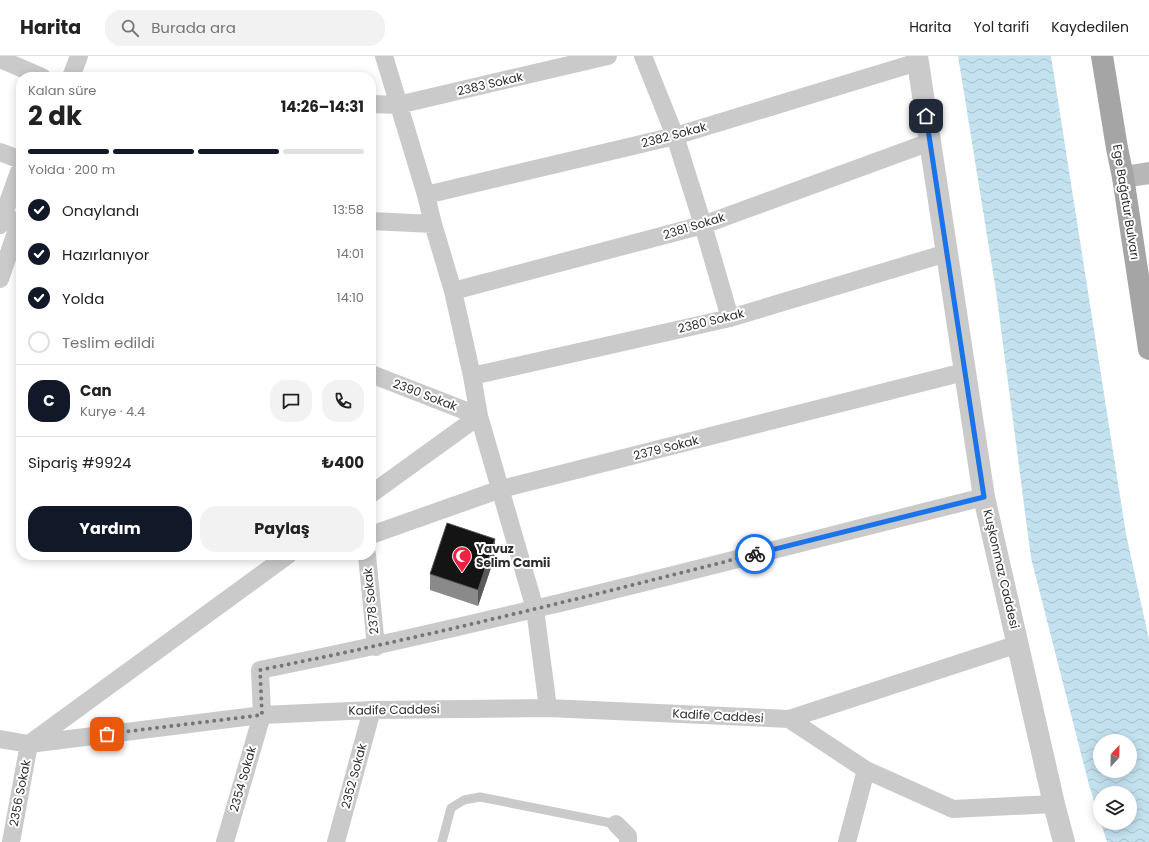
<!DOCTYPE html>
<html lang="tr">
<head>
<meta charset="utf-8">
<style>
	body { margin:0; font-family:Poppins,sans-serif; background:#f2f2f2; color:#222; height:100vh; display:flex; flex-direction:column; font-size:15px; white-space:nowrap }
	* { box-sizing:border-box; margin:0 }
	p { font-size:13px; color:#767676 }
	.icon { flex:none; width:22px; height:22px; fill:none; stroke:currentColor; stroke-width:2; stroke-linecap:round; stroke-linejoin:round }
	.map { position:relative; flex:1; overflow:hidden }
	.details { position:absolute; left:16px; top:16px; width:360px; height:488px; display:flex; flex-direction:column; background:#fff; border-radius:16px; box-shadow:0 2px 10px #0003 }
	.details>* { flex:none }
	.needle { width:26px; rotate:22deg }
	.fabs { position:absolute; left:1093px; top:678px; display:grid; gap:8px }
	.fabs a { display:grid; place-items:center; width:44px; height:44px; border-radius:50%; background:#fff; box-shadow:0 2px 10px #0003; font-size:20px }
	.pin { position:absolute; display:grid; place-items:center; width:34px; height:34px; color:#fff; margin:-17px; border-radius:8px; box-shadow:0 2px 6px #0006 }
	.courier { position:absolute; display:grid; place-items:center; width:40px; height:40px; margin:-20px; border:3px solid #1a73e8; border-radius:50%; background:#fff; color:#222; box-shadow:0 1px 5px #0007 }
	.summary em { font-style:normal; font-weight:700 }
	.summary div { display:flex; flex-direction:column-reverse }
	.summary { display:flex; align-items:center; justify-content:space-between; height:68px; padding:0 12px }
	h1 { font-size:26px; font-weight:700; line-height:30px }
	.bar { display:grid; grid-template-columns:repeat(4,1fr); gap:6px 4px; align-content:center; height:48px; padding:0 12px }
	.bar i { height:5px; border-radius:3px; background:#e0e0e0 }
	.bar .selected { background:#111827 }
	.bar p { grid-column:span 4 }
	.line { display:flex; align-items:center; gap:10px; padding:0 12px; border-top:1px solid #e0e0e0 }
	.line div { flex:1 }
	.round { display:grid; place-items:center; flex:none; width:42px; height:42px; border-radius:16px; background:#f2f2f2 }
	ol { padding:0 12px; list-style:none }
	li { display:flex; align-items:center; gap:12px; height:44px }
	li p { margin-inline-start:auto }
	li .icon { padding:4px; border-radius:50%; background:#111827; color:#fff; stroke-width:4 }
	li:last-child { color:#767676 }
	li i { width:22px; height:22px; border:2px solid #e0e0e0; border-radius:50% }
	.cta { display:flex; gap:8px; margin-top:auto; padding:8px 12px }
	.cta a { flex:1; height:46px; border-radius:16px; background:#111827; color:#fff; font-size:16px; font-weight:700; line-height:46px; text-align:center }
	.cta a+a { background:#f2f2f2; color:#222 }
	header { display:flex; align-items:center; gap:24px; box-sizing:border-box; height:56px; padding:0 20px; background:#fff; border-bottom:1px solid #e0e0e0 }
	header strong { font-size:19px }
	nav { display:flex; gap:22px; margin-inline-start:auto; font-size:14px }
	.search { width:280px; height:36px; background:#f2f2f2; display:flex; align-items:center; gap:10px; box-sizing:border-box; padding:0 14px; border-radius:16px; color:#767676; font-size:15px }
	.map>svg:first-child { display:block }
</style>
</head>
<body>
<header>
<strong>Harita</strong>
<div class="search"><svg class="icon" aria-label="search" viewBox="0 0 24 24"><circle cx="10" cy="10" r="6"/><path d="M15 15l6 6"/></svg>Burada ara</div>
<nav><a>Harita</a><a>Yol tarifi</a><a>Kaydedilen</a></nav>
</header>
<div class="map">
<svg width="1149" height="786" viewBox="0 0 1149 786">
	<defs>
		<pattern id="water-waves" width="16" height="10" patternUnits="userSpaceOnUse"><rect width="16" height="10" fill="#c3e1ee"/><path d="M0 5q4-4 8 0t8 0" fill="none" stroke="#a8c1cc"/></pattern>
	</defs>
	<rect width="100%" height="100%" fill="#fff"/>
	<!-- water -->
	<path fill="url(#water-waves)" fill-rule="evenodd" d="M958 0H1051L1126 478 1149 584V786H1107L1101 767H1130V737H1100V764L1089 729 1031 502 996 235ZM1100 685H1130V715H1100Z"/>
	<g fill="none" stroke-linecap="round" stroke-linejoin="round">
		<!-- service -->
		<path stroke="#cacaca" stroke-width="9" d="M442 786 451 752 464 744 480 741 616 768"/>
		<!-- minor -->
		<path stroke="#cacaca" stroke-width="18" d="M384 0 426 139 433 168 453 235 472 320 479 360 535 553 548 652
			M643 0 675 80 703 169 730 262
			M0 3 42 21
			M71 21 79 0
			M371 48 398 49 608 0
			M0 96 21 104
			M426 139 675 80 918 6
			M371 165 433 168
			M0 169 21 110
			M0 223 21 162
			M453 235 703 169 930 86
			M371 318 479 360
			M472 320 730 262 947 197
			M371 438 479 360
			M371 479 501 433 964 316
			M367 499 376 591
			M789 663 866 714 953 753 1054 748
			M0 683 29 688 262 659 372 654 548 652 789 663 1018 588
			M616 768 628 780V786
			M11 786 29 688 288 499
			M225 786 262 659 260 614C503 565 743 501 984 441
			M336 786 372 654
			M847 786 866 714"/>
		<!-- tertiary -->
		<path stroke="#cacaca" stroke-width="22" d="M917 0 984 441 1054 748 1064 786"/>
		<!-- secondary -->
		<path stroke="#b7b7b7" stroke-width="22" d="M1123 121 1149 117"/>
		<!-- primary -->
		<path stroke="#a5a5a5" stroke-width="22" d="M1102 0 1117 92 1123 121 1149 293"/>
	</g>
	<!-- wall -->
	<path fill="#8a8a8a" d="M495 500 478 550 430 534V518Z"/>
	<!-- shaded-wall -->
	<path fill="#5a5a5a" d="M495 483V500L478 550V534Z"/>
	<!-- building -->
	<path fill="#141414" stroke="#5a5a5a" d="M447 467 495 483 478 534 430 518Z"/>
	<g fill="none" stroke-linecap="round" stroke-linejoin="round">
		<!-- done -->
		<path stroke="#767676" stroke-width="4" stroke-dasharray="0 7.2" d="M107 678 262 659 260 614C426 581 591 540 755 498"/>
		<!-- route -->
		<path stroke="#1a73e8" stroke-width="5" d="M755 498 984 441 926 60"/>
	</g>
	<!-- icons -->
	<defs>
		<symbol id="mosque-pin" viewBox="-11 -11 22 30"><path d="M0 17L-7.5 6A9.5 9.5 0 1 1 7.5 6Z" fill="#f22144" stroke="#fff"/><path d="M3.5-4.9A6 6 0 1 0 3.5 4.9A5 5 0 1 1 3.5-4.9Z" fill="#fff"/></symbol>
	</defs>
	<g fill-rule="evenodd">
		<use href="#mosque-pin" x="451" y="489" width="22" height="30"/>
	</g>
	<g text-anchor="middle" stroke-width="4" stroke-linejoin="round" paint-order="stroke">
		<!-- street labels -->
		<g font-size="12" fill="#2d2d2d" stroke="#fff">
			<text transform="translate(490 28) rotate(-13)" y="4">2383 Sokak</text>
			<text transform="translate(674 79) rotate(-15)" y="4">2382 Sokak</text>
			<text transform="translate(1126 146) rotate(81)" y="4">Ege Bağatur Bulvarı</text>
			<text transform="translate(694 170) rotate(-17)" y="4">2381 Sokak</text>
			<text transform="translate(711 265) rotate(-14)" y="4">2380 Sokak</text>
			<text transform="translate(425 339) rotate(21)" y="4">2390 Sokak</text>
			<text transform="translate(666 392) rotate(-14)" y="4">2379 Sokak</text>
			<text transform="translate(1001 513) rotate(77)" y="4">Kuşkonmaz Caddesi</text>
			<text transform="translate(371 545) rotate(-96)" y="4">2378 Sokak</text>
			<text transform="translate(394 654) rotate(-1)" y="4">Kadife Caddesi</text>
			<text transform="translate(718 660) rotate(3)" y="4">Kadife Caddesi</text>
			<text transform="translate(354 720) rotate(-75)" y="4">2352 Sokak</text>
			<text transform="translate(243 723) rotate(-74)" y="4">2354 Sokak</text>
			<text transform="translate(20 737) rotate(-79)" y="4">2356 Sokak</text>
		</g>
		<!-- poi labels -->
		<g font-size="12" font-weight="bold" fill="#2d2d2d" stroke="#fff" text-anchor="start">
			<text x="476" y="497">Yavuz<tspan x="476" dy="14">Selim Camii</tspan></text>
		</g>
	</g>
</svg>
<div class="fabs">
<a><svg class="needle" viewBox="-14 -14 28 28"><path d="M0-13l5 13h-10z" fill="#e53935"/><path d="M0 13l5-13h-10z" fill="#767676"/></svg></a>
<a><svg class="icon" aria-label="layers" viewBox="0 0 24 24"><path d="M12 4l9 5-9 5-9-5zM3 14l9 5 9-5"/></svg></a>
</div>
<div class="pin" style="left:107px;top:678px;background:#ea580c"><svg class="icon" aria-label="bag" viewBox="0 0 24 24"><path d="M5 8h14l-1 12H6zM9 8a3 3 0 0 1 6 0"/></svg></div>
<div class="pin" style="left:926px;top:60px;background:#1f2937"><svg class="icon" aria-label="home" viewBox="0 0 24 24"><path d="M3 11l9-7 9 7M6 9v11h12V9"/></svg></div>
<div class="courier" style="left:755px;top:498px"><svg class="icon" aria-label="bike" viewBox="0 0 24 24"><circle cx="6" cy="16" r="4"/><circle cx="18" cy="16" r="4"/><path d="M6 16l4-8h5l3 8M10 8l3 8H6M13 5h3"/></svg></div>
<section class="details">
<div class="summary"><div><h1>2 dk</h1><p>Kalan süre</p></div><em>14:26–14:31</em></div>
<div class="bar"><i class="selected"></i><i class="selected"></i><i class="selected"></i><i></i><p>Yolda · 200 m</p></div>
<ol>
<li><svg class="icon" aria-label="check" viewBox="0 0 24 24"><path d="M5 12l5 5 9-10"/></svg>Onaylandı<p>13:58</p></li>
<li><svg class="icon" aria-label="check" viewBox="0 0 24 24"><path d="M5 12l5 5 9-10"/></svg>Hazırlanıyor<p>14:01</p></li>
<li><svg class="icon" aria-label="check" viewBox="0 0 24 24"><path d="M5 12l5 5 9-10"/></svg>Yolda<p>14:10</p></li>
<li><i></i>Teslim edildi</li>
</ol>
<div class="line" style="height:72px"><b class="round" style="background:#111827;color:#fff">C</b><div><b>Can</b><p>Kurye · 4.4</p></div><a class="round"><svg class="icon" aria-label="chat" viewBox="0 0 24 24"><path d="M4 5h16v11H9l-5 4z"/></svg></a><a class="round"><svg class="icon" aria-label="phone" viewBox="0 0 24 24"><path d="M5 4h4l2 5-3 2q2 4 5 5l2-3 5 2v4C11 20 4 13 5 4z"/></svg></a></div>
<div class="line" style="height:52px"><div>Sipariş #9924</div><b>₺400</b></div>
<div class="cta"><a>Yardım</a><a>Paylaş</a></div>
</section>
</div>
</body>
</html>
